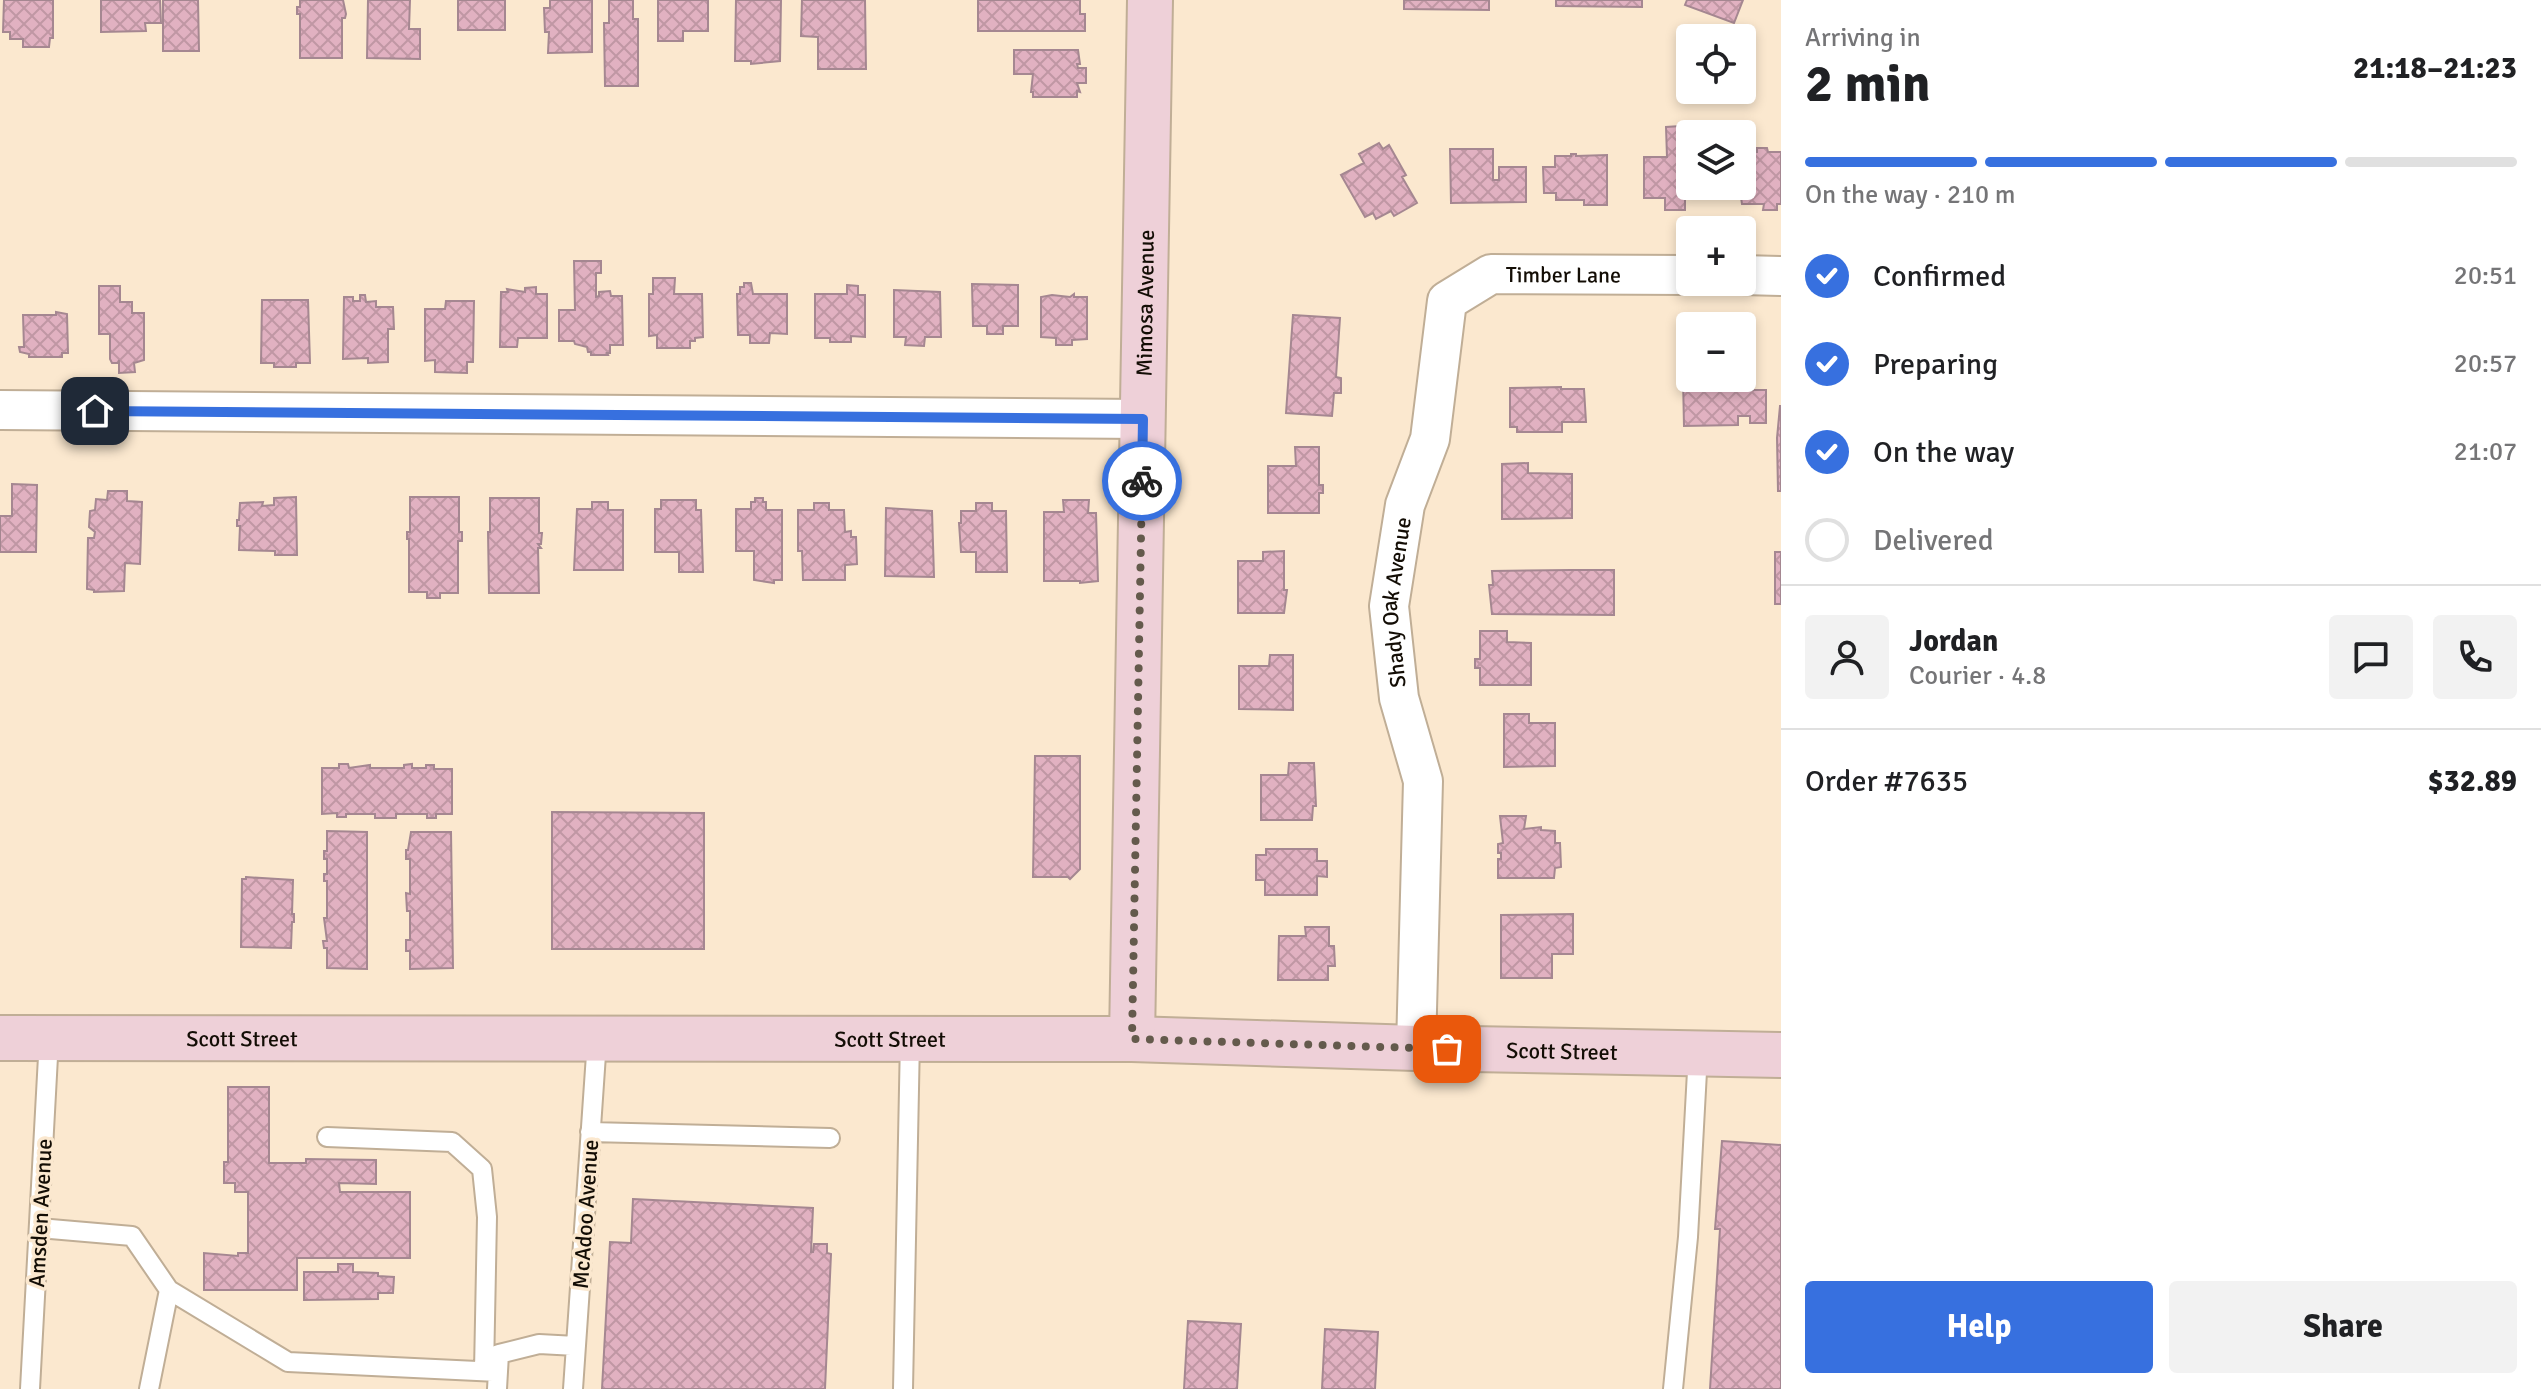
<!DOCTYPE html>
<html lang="en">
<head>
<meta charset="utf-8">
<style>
	body { margin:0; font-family:Signika,sans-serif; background:#f2f2f2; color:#202124; height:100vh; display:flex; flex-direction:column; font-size:30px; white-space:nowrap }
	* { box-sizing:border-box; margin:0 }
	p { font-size:26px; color:#757577 }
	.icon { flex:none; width:44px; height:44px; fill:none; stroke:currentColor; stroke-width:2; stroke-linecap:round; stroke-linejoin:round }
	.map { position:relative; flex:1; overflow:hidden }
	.details { display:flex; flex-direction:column; background:#fff; width:760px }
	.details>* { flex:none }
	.controls { position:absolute; left:1676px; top:24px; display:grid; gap:16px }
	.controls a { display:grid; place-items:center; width:80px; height:80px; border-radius:8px; background:#fff; box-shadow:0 4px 12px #0003; font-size:40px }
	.pin { position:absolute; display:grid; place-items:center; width:68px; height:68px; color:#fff; margin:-34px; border-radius:16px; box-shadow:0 4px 12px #0006 }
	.courier { position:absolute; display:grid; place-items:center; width:80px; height:80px; margin:-40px; border:6px solid #3770df; border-radius:50%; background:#fff; color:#222; box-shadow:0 2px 10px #0007 }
	.headline em { font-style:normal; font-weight:700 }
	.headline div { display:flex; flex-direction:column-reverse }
	.headline { display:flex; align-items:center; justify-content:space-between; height:136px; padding:0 24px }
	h1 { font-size:52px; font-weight:700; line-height:60px }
	.bar { display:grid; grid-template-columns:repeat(4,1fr); gap:12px 8px; align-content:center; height:96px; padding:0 24px }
	.bar i { height:10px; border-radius:6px; background:#e0e0e0 }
	.bar .selected { background:#3770df }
	.bar p { grid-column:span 4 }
	.line { display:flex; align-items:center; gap:20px; padding:0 24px; border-top:2px solid #e0e0e0 }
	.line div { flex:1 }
	.round { display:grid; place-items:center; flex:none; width:84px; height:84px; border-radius:8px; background:#f2f2f2 }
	ol { padding:0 24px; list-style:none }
	li { display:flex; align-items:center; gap:24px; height:88px }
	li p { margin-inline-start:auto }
	li .icon { padding:8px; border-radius:50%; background:#3770df; color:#fff; stroke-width:4 }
	li:last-child { color:#757577 }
	li i { width:44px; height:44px; border:4px solid #e0e0e0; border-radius:50% }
	.button { display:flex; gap:16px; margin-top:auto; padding:16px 24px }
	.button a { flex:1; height:92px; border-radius:8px; background:#3770df; color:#fff; font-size:32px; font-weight:700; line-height:92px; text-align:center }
	.button a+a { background:#f2f2f2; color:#202124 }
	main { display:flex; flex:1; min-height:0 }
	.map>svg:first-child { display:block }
</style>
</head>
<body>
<main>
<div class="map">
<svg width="1781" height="1389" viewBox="0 0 1781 1389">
	<defs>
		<pattern id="building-cross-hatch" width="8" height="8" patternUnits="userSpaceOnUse" patternTransform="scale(2)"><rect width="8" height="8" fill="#e1b1c1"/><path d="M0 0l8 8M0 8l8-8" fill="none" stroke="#c097a4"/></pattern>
	</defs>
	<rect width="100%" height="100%" fill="#fbe8cf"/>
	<!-- building -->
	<path fill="url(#building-cross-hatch)" stroke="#a58791" stroke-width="2" d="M4 0H53V38H50L49 47H23V39H10V32H3Z
		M101 0H160L161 23H145L146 31 101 32Z
		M163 0H198L199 51H163Z
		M300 0H343L346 14 345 18H342V58H300V14H297V7H300Z
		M368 0H410L409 29H420V59L367 58Z
		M458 0H505V30H458Z
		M550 0H592V52L548 53 549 32H545L544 8H550Z
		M609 0H633V19H638V86H605L604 23H609Z
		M658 0H708V31H683V41H658Z
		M736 0H781L780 61 751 64V61H735Z
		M802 0H865L866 69H818V37L801 36Z
		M978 0H1080V14H1085V31H978Z
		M1404 0H1489V10L1404 9Z
		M1556 0H1642V7L1556 6Z
		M1687 0H1743L1734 23 1685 5Z
		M1014 50H1078L1080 64H1077L1078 68H1086V83H1077L1080 92 1077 91V97H1033V92H1031L1033 74H1014Z
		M1696 125V128H1712V134H1690V186H1698V198H1685V210H1665V198H1644V157H1667L1666 127Z
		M1379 143 1383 149 1389 145 1406 175 1402 177 1417 203 1394 216 1391 211 1376 219 1373 213 1365 217 1341 175 1364 163 1359 154Z
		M1757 148H1767L1768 152H1781V204H1777V210H1763L1764 204H1742L1740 191H1742V179L1750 180V175H1753V152H1757Z
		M1450 149H1493V180H1499V167H1526V202L1451 203Z
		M1571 154H1576V156L1607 155V205H1584V200H1556V193H1544L1543 167H1555V156H1571Z
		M574 261H601V273H596V297L599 296V292L610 291 611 296H622L623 345H610V353H607L608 355H591V352H588L587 347 575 344 574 341H559V310H575Z
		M653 278H675L674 294H702L703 337 695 338V341H690V348H657V335L649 336V294H653Z
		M744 283H751L753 294H787V334L770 333 769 343H750V335H738L737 294H740V287H744Z
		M972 284 1018 285V326H1003V334H987V326H973Z
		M847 285 858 286V295H865V337L851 336V342H830V338H815V294H847Z
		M99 286H120V302H132V313H144V360L134 363 135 372 119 373V360L118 363H112L110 359V334H99Z
		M536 287V294H547V338H518L517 347H500L501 292H508L507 289 525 292V288Z
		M894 290 940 292 941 337H925L924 346 905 345 906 337H894Z
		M1074 294V297H1087V339L1072 340V345H1056V338L1041 337V297L1052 295 1070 297Z
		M360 295H365L366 302 376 301V307H393L394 329H388V362L368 363V358L343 359 344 297H353V301H360Z
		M262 300H308L310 363H296V367H274V363H261Z
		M446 301H474L473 362H467V373L435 372V360L425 361V309H445Z
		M56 312 67 314 68 353H62V357H29V354L20 352 19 347H24L23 315H56Z
		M1293 315 1340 318 1336 377 1341 378V393H1334L1332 416 1286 413Z
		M1683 378H1712V385L1751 384V390H1766V423H1750V416H1738V425L1684 426Z
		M1561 387V389H1584L1586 422H1562V432H1517V427H1510V388Z
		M1780 406H1781V491H1778L1777 438Z
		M1295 447H1319V485H1323V493H1319V513H1268V466H1296Z
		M1528 463V473L1572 474V518L1502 519V464Z
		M12 484 37 485 36 552H0V516H12Z
		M108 491H127V501L142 502 140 564 125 563 124 591 94 592V590L87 589 88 538H94L95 532 89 527 90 511 95 510 96 499 107 500Z
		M296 497 297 555H275V551L239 550 240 526H237V520H239L240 503 263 502 262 506 274 505V498Z
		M410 497H459V532H462V541H458V593H440V598H427V592H409V539H407V532H410Z
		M490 498H539V533H542L541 544H538L541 548H538L539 593H489L488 532H490Z
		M755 498H763V502H766V510H782V580H774V583L754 580V551H736V509H751V502H755Z
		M661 500H696V510H701L703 572H679V552H655V509H661Z
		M1063 500H1089L1088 513H1096L1098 581 1080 583V581H1044V512H1064Z
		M592 502H608V510H623V570H574L577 509H592Z
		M814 503H829V510H844L845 532 851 531V537H856L857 564 845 565V580H803L802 551H798V510H814Z
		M976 503H992V511H1006L1007 572H976V552H961L959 523H961V511H976Z
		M886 508 932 511 934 577 885 576Z
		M1284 551V590H1287L1284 613H1238V561H1263V552Z
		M1775 552H1781V604H1775Z
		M1571 570H1614V615L1492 614 1489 585H1493L1492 571Z
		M1480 631H1507V642L1531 643V685H1480V668H1475V659H1480Z
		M1270 655H1293V710L1239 709V666H1269Z
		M1504 714H1529V723H1555V766L1504 767Z
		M1035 756H1080V869L1070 879 1068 877H1033Z
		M1289 763H1314L1316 806H1313L1312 820H1261V775H1288Z
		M339 764H348L349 768 370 765V768H404V765L412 764V768H426V765H434V769H452V814H436V818H427V814H396V818H375V814H346V817H337V813L322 814V768H339Z
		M552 812 704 813V949H552Z
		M1500 816H1526L1524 829 1541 827V830L1555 831V843H1560L1561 867 1555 868 1554 878H1498V859H1501V853H1498V844L1503 843Z
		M327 831 367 832V969L327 968V948H324L323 941H327L324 918H327V881H324V874H327V859H324V851H327Z
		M411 832H451L453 968 410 969V951H406V940H410V911H407L406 893 410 894V859H406V850H408Z
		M1266 849H1317V861H1327V877L1317 876V895H1265V880H1256V855H1266Z
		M246 877 293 880 292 914H294V922H292L291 948 241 947 242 879H246Z
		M1573 914V954H1552V978H1501V915Z
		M1305 927H1329V946H1334L1335 966H1328V980H1278L1279 936H1306Z
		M228 1087H269V1163H306V1159L376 1160V1184L339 1183 340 1192H410V1258H297V1290H204V1253L238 1256V1253H248V1192H235V1183H224V1162H228Z
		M1722 1141 1781 1145V1389H1710L1720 1229H1715Z
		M633 1199 813 1208 811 1252H813L814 1244H827V1253L831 1254 825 1389H602L610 1242 631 1243Z
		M338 1264H353V1272L378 1273V1276L394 1277 393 1293H378V1299L304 1300V1272H338Z
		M1188 1321 1241 1324 1237 1389H1184Z
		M1325 1329 1378 1332 1375 1389H1322Z"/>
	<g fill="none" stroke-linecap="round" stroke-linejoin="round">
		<defs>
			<path id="lane" d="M590 1132 830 1138
				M327 1137 452 1142 482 1169 487 1217 484 1371
				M39 1228 132 1236 169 1290 288 1362 498 1372
				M30 1389 49 1038
				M149 1389 169 1290
				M497 1389 499 1354 539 1344 576 1346
				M573 1389 597 1040
				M903 1389 910 1039
				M1673 1389 1688 1237 1698 1053"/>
			<g id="street">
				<path d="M1742 275 1781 276"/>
				<path d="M0 410 1143 419"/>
				<path id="s1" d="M1416 1048 1423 781 1399 698 1389 606 1405 505 1430 439 1447 301 1491 274 1690 275"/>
			</g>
			<g id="secondary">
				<path id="s2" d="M0 1038 1132 1039 1416 1048 1781 1055"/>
				<path id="s3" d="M1132 1039 1150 0"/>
			</g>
		</defs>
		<!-- lane casing -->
		<use href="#lane" stroke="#c0ae96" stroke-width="22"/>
		<!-- street casing -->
		<use href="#street" stroke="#c0ae96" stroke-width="42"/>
		<!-- secondary casing -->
		<use href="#secondary" stroke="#c0ae96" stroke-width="48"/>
		<!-- lane -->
		<use href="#lane" stroke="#fff" stroke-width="18"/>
		<!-- street -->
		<use href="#street" stroke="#fff" stroke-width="38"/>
		<!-- secondary -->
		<use href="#secondary" stroke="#eed0d8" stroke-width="44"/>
	</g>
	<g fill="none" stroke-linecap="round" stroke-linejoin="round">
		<!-- done -->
		<path stroke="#645a4c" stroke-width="8" stroke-dasharray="0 14.4" d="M1142 481 1132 1039 1447 1049"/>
		<!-- route -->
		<path stroke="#3770df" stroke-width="10" d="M95 411 1143 419 1142 481"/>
	</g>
	<g text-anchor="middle" stroke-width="7" stroke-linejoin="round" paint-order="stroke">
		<!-- street labels -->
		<g font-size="22" fill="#130d05" stroke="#fbe8cf">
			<text dy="8" stroke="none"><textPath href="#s1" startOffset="882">Timber Lane</textPath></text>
			<text dy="8" stroke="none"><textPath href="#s3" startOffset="736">Mimosa Avenue</textPath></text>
			<text dy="8" stroke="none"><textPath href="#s1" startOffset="450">Shady Oak Avenue</textPath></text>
			<text dy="8" stroke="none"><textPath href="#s2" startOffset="242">Scott Street</textPath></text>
			<text dy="8" stroke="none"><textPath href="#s2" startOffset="890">Scott Street</textPath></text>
			<text dy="8" stroke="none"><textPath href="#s2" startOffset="1562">Scott Street</textPath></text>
			<text transform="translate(40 1213) rotate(-87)" y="8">Amsden Avenue</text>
			<text transform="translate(585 1214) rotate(-86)" y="8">McAdoo Avenue</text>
		</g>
	</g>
</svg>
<div class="controls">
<a><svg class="icon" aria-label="locate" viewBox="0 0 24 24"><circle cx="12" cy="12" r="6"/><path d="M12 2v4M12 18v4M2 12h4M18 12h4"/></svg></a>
<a><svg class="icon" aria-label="layers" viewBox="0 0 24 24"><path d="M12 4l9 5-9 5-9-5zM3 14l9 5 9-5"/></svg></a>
<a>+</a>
<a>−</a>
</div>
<div class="pin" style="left:1447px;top:1049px;background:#ea580c"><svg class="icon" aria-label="bag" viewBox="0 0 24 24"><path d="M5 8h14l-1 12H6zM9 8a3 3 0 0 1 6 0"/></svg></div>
<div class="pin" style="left:95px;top:411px;background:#1f2937"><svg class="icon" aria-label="home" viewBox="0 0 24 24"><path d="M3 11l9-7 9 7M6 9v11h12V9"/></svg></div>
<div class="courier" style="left:1142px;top:481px"><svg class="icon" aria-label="bike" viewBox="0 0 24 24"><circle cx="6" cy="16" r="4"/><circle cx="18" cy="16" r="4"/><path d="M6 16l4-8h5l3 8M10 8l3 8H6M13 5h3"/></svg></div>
</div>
<section class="details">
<div class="headline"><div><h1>2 min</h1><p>Arriving in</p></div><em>21:18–21:23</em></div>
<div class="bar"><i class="selected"></i><i class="selected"></i><i class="selected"></i><i></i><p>On the way · 210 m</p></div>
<ol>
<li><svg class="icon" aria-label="check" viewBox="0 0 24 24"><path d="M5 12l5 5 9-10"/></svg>Confirmed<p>20:51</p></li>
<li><svg class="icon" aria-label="check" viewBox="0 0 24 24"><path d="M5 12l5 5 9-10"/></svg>Preparing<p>20:57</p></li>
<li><svg class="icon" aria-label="check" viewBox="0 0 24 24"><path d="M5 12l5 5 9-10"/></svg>On the way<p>21:07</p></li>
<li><i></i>Delivered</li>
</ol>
<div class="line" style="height:144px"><a class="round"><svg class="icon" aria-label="person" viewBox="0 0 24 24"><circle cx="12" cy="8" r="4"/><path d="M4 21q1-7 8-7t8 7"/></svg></a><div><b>Jordan</b><p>Courier · 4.8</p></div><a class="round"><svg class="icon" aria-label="chat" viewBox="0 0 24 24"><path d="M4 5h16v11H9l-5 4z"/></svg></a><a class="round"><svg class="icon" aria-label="phone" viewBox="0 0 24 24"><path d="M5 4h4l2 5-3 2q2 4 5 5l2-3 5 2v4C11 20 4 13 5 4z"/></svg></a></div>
<div class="line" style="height:104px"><div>Order #7635</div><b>$32.89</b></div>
<div class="button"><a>Help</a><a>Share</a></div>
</section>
</main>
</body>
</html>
